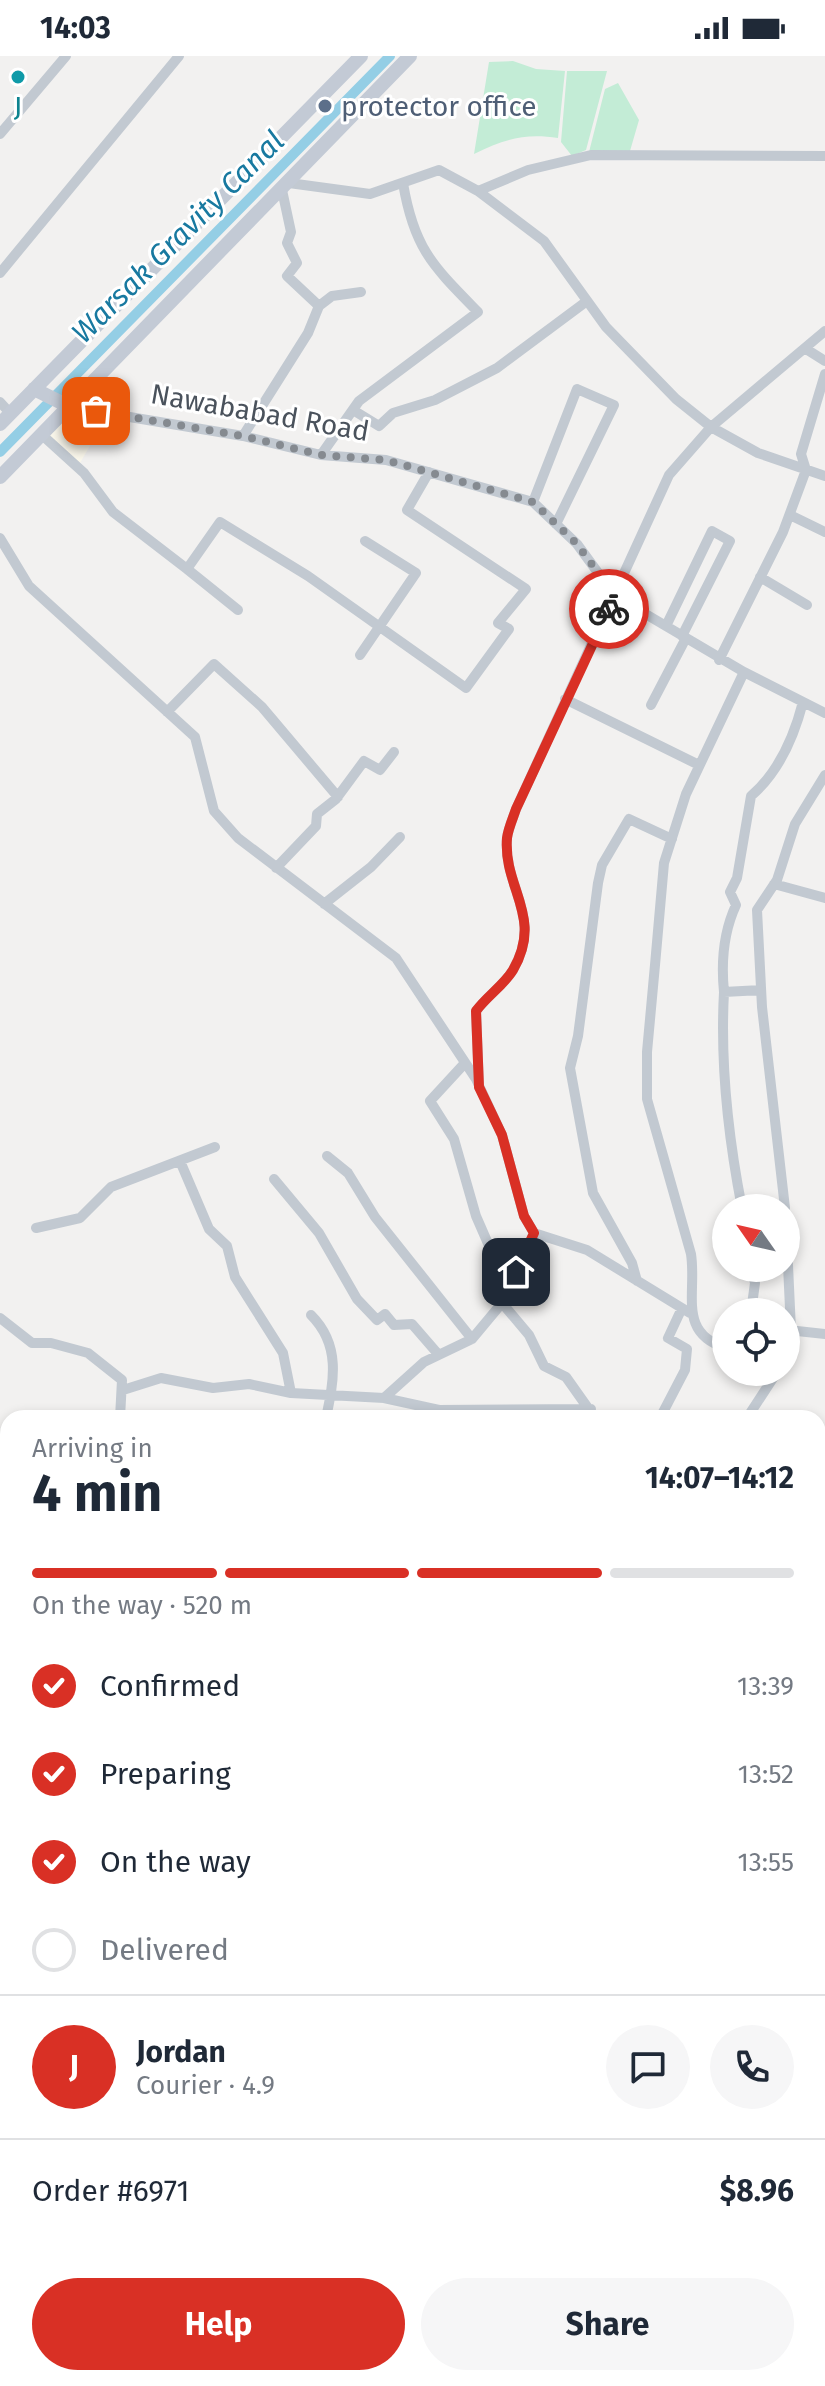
<!DOCTYPE html>
<html lang="en">
<head>
<meta charset="utf-8">
<style>
	body { margin:0; font-family:"Fira Sans",sans-serif; background:#f6f6f7; color:#1f2937; height:100vh; display:flex; flex-direction:column; font-size:30px; white-space:nowrap }
	* { box-sizing:border-box; margin:0 }
	p { font-size:26px; color:#747a83 }
	.icon { flex:none; width:44px; height:44px; fill:none; stroke:currentColor; stroke-width:2; stroke-linecap:round; stroke-linejoin:round }
	.map { position:relative; flex:1; overflow:hidden }
	.side { position:absolute; left:0px; top:1354px; width:826px; height:976px; display:flex; flex-direction:column; background:#fff; border-radius:24px 24px 0 0; box-shadow:0 4px 12px #0003 }
	.side>* { flex:none }
	.needle { width:52px; rotate:304deg }
	.tools { position:absolute; left:712px; top:1138px; display:grid; gap:16px }
	.tools a { display:grid; place-items:center; width:88px; height:88px; border-radius:50%; background:#fff; box-shadow:0 4px 12px #0003; font-size:40px }
	.pin { position:absolute; display:grid; place-items:center; width:68px; height:68px; color:#fff; margin:-34px; border-radius:16px; box-shadow:0 4px 12px #0006 }
	.courier { position:absolute; display:grid; place-items:center; width:80px; height:80px; margin:-40px; border:6px solid #d93025; border-radius:50%; background:#fff; color:#222; box-shadow:0 2px 10px #0007 }
	.summary em { font-style:normal; font-weight:700 }
	.summary div { display:flex; flex-direction:column-reverse }
	.summary { display:flex; align-items:center; justify-content:space-between; height:136px; padding:0 32px }
	h1 { font-size:52px; font-weight:700; line-height:60px }
	.bar { display:grid; grid-template-columns:repeat(4,1fr); gap:12px 8px; align-content:center; height:96px; padding:0 32px }
	.bar i { height:10px; border-radius:6px; background:#e0e1e3 }
	.bar .on { background:#d93025 }
	.bar p { grid-column:span 4 }
	.line { display:flex; align-items:center; gap:20px; padding:0 32px; border-top:2px solid #e0e1e3 }
	.line div { flex:1 }
	.round { display:grid; place-items:center; flex:none; width:84px; height:84px; border-radius:42px; background:#f6f6f7 }
	ol { padding:0 32px; list-style:none }
	li { display:flex; align-items:center; gap:24px; height:88px }
	li p { margin-inline-start:auto }
	li .icon { padding:8px; border-radius:50%; background:#d93025; color:#fff; stroke-width:4 }
	li:last-child { color:#747a83 }
	li i { width:44px; height:44px; border:4px solid #e0e1e3; border-radius:50% }
	.button { display:flex; gap:16px; margin-top:auto; padding:16px 32px }
	.button a { flex:1; height:92px; border-radius:48px; background:#d93025; color:#fff; font-size:32px; font-weight:700; line-height:92px; text-align:center }
	.button a+a { background:#f6f6f7; color:#1f2937 }
	.status { display:flex; justify-content:space-between; align-items:center; height:56px; padding:0 40px; background:#fff; direction:ltr }
	.status svg { height:22px; fill:currentColor }
	.map>svg:first-child { display:block }
</style>
</head>
<body>
<div class="status"><b>14:03</b><svg viewBox="0 0 49 12"><path d="M0 12V9h3v3zM5 12V6h3v6zM10 12V3h3v9zM15 12V0h3v12zM26 1h20v11H26zM47 4h2v5h-2z"/></svg></div>
<div class="map">
<svg width="825" height="2330" viewBox="0 0 825 2330">
	<rect width="100%" height="100%" fill="#f2f1f0"/>
	<!-- commercial -->
	<path fill="#fbf8ec" d="M70 354 105 364 80 407 44 378Z"/>
	<!-- green -->
	<path fill="#c3ecd6" d="M513 5 536 13 565 15 558 82C525 77 504 83 474 98L489 6Z
		M567 15H607L586 94 572 100 561 86Z
		M618 27 639 64 630 95 589 96 605 33Z"/>
	<g fill="none" stroke-linecap="round" stroke-linejoin="round">
		<!-- canal -->
		<path stroke="#94cee5" stroke-width="10" d="M0 396 390 0"/>
		<!-- minor -->
		<path stroke="#c2c9d1" stroke-width="10" d="M0 78 66 0
			M289 127 370 138 439 114 478 135
			M0 217 179 0
			M319 250 332 240 361 236
			M825 275 711 371 758 397 825 420
			M806 293 825 305
			M0 346 10 357
			M70 351 243 380 321 399 386 404 533 446 577 488 615 540 744 616 686 738 664 807 655 909 647 996V1043L691 1198C697 1237 677 1277 726 1292
			M353 354 379 370 393 357 435 344 497 312 587 245
			M41 378 84 417 113 456 187 513 220 466 308 520 466 632 509 573 498 567 526 533 407 454 429 416
			M243 380 308 277 319 250 287 220 297 207 287 187 291 176 282 134
			M321 399 359 345 478 256C433 210 414 193 403 127
			M533 446 577 333 614 349 556 468
			M790 459 825 476
			M0 482 29 530 195 681 214 755 238 782 396 902 476 1023 502 1079 524 1160 534 1177 587 1194 690 1257
			M187 513 238 554
			M760 521 807 549
			M666 570 712 475 730 485 682 580
			M360 599 416 517 365 485
			M719 604 783 476 806 414 801 398 825 318
			M744 616 825 657
			M565 643 699 709
			M651 649 686 582
			M167 656 214 608 262 651 338 741
			M276 812 316 770 317 758 336 743 364 705 380 714 394 696
			M774 828 825 842
			M324 848 371 811 400 781
			M724 936C721 906 723 877 736 849L730 836 737 822 751 740C779 716 794 681 803 646
			M465 1007 430 1045 454 1083 476 1160 493 1199 516 1216
			M479 1031 476 955C487 940 504 929 513 914 544 860 503 833 507 782 508 773 513 762 516 753L669 419 711 371 676 343 606 271 544 185 478 135 528 114 591 99 825 100
			M327 1100 348 1117 375 1161 472 1283
			M180 1105 209 1173 227 1190 235 1221 283 1297 291 1337
			M274 1123 319 1177 357 1243 377 1264 385 1258 394 1269 412 1268 438 1298
			M742 1152C728 1080 720 1009 724 936L761 934
			M785 1152 762 951 757 854 777 824 795 768 825 719
			M786 1166 791 1274 786 1291
			M36 1172 80 1162 111 1131 215 1091
			M637 1225 632 1207 593 1137 570 1012 578 980 598 827 602 809 629 763 672 783
			M502 1247 529 1279 544 1310 566 1321 595 1362
			M751 1256 755 1227 751 1212
			M311 1259C341 1289 334 1324 326 1362
			M0 1262 32 1287H51L88 1297 122 1324 120 1362
			M788 1274 825 1278
			M123 1334 161 1322 213 1332 249 1328 291 1337 384 1342 424 1306 472 1283 502 1247 534 1177
			M384 1342 439 1354 591 1353
			M660 1362 685 1314 687 1293 668 1282 682 1252
			M747 1362 777 1316
			M818 1401 825 1405
			M0 1418 8 1420
			M0 1535 8 1541
			M818 1562 825 1554
			M818 1574 825 1576
			M818 1773 825 1776
			M0 1897 8 1893
			M0 2051 8 2074
			M0 2142 8 2138
			M818 2169 825 2159
			M818 2257 825 2266
			M818 2314H825
			M586 2330 594 2322"/>
		<!-- secondary -->
		<path stroke="#c3cad5" stroke-width="14" d="M34 333 70 351
			M0 368 361 0
			M0 421 410 0
			M0 1712 8 1732
			M202 2322 206 2330"/>
	</g>
	<g fill="none" stroke-linecap="round" stroke-linejoin="round">
		<!-- done -->
		<path stroke="#858a90" stroke-width="8" stroke-dasharray="0 14.4" d="M96 355 243 380 321 399 386 404 533 446 577 488 615 540 609 553"/>
		<!-- route -->
		<path stroke="#d93025" stroke-width="10" d="M516 1216 534 1177 524 1160 502 1079 479 1031 476 955C487 940 504 929 513 914 544 860 503 833 507 782 508 773 513 762 516 753L609 553"/>
	</g>
	<!-- markers -->
	<circle fill="#0f9aa8" stroke="#fff" stroke-width="3" cx="18" cy="21" r="8"/>
	<circle fill="#5c6f8a" stroke="#fff" stroke-width="3" cx="325" cy="50" r="8"/>
	<g text-anchor="middle" stroke-width="6" stroke-linejoin="round" paint-order="stroke">
		<!-- culture labels -->
		<g font-size="28" fill="#0d838f" stroke="#fff">
			<text x="18" y="60">J</text>
		</g>
		<!-- service labels -->
		<g font-size="28" fill="#4e5e75" stroke="#fff" text-anchor="start">
			<text x="341" y="60">protector office</text>
		</g>
		<!-- street labels -->
		<g font-size="28" fill="#4a525c" stroke="#fff">
			<text transform="translate(260 356) rotate(10)" y="10">Nawababad Road</text>
		</g>
		<!-- water labels -->
		<g font-size="30" font-style="italic" fill="#1879a0" stroke="#fff">
			<text transform="translate(178 181) rotate(-45)" y="10">Warsak Gravity Canal</text>
		</g>
	</g>
</svg>
<div class="tools">
<a><svg class="needle" viewBox="-14 -14 28 28"><path d="M0-13l5 13h-10z" fill="#e53935"/><path d="M0 13l5-13h-10z" fill="#747a83"/></svg></a>
<a><svg class="icon" aria-label="locate" viewBox="0 0 24 24"><circle cx="12" cy="12" r="6"/><path d="M12 2v4M12 18v4M2 12h4M18 12h4"/></svg></a>
</div>
<div class="pin" style="left:96px;top:355px;background:#ea580c"><svg class="icon" aria-label="bag" viewBox="0 0 24 24"><path d="M5 8h14l-1 12H6zM9 8a3 3 0 0 1 6 0"/></svg></div>
<div class="pin" style="left:516px;top:1216px;background:#1f2937"><svg class="icon" aria-label="home" viewBox="0 0 24 24"><path d="M3 11l9-7 9 7M6 9v11h12V9"/></svg></div>
<div class="courier" style="left:609px;top:553px"><svg class="icon" aria-label="bike" viewBox="0 0 24 24"><circle cx="6" cy="16" r="4"/><circle cx="18" cy="16" r="4"/><path d="M6 16l4-8h5l3 8M10 8l3 8H6M13 5h3"/></svg></div>
<section class="side">
<div class="summary"><div><h1>4 min</h1><p>Arriving in</p></div><em>14:07–14:12</em></div>
<div class="bar"><i class="on"></i><i class="on"></i><i class="on"></i><i></i><p>On the way · 520 m</p></div>
<ol>
<li><svg class="icon" aria-label="check" viewBox="0 0 24 24"><path d="M5 12l5 5 9-10"/></svg>Confirmed<p>13:39</p></li>
<li><svg class="icon" aria-label="check" viewBox="0 0 24 24"><path d="M5 12l5 5 9-10"/></svg>Preparing<p>13:52</p></li>
<li><svg class="icon" aria-label="check" viewBox="0 0 24 24"><path d="M5 12l5 5 9-10"/></svg>On the way<p>13:55</p></li>
<li><i></i>Delivered</li>
</ol>
<div class="line" style="height:144px"><b class="round" style="background:#d93025;color:#fff">J</b><div><b>Jordan</b><p>Courier · 4.9</p></div><a class="round"><svg class="icon" aria-label="chat" viewBox="0 0 24 24"><path d="M4 5h16v11H9l-5 4z"/></svg></a><a class="round"><svg class="icon" aria-label="phone" viewBox="0 0 24 24"><path d="M5 4h4l2 5-3 2q2 4 5 5l2-3 5 2v4C11 20 4 13 5 4z"/></svg></a></div>
<div class="line" style="height:104px"><div>Order #6971</div><b>$8.96</b></div>
<div class="button"><a>Help</a><a>Share</a></div>
</section>
</div>
</body>
</html>
